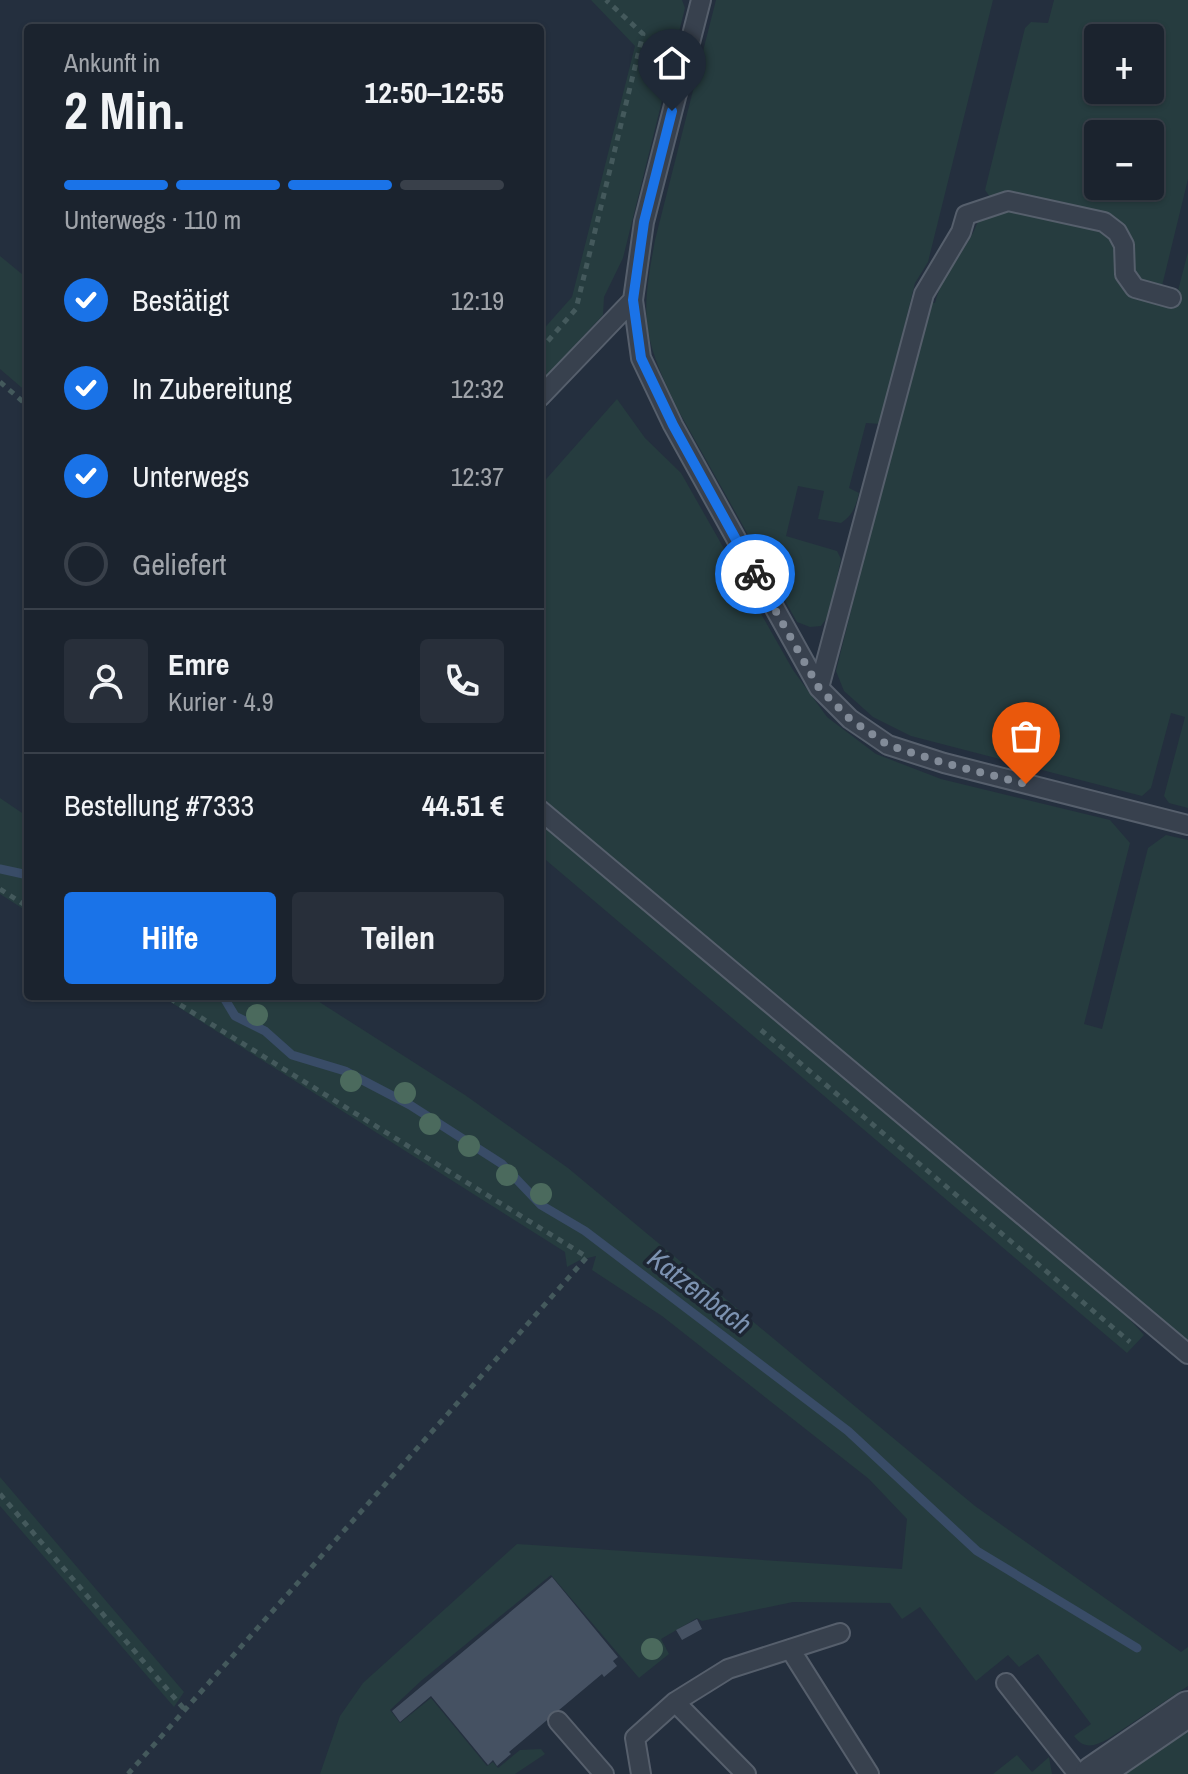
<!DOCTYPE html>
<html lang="de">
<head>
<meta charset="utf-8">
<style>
	body { margin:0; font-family:"Archivo Narrow",sans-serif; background:#282f3a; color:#f1f3f6; height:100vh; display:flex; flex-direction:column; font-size:30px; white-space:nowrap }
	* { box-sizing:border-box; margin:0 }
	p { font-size:26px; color:#a0a4aa }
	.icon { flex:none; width:44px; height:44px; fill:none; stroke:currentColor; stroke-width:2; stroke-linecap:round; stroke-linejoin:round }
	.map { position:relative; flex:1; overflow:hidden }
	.panel { position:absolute; left:24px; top:24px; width:520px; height:976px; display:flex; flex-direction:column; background:#1b232e; border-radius:8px; box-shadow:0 2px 6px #0004,0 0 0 2px #39404a }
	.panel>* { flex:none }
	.buttons { position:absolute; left:1084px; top:24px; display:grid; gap:16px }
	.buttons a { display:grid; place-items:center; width:80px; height:80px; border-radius:8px; background:#1b232e; box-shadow:0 2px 6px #0004,0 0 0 2px #39404a; font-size:40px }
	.pin { position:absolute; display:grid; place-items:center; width:68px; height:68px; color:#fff; margin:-82px -34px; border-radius:50% 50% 50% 0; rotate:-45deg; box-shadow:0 0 8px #0007 }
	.pin .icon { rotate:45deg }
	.courier { position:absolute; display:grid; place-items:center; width:80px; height:80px; margin:-40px; border:6px solid #1a73e8; border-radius:50%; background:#fff; color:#222; box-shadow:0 2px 10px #0007 }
	.overview em { font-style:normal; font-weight:700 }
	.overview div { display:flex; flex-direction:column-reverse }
	.overview { display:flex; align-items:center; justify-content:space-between; height:136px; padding:0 40px }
	h1 { font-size:52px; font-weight:700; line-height:60px }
	.bar { display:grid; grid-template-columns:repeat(4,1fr); gap:12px 8px; align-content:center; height:96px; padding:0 40px }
	.bar i { height:10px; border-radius:6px; background:#39404a }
	.bar .selected { background:#1a73e8 }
	.bar p { grid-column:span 4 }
	.line { display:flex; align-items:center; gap:20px; padding:0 40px; border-top:2px solid #39404a }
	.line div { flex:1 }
	.round { display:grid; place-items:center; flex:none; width:84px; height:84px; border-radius:8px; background:#282f3a }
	ol { padding:0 40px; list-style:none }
	li { display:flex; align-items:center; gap:24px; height:88px }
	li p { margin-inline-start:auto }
	li .icon { padding:8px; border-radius:50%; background:#1a73e8; color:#fff; stroke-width:4 }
	li:last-child { color:#a0a4aa }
	li i { width:44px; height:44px; border:4px solid #39404a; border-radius:50% }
	.cta { display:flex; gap:16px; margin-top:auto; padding:16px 40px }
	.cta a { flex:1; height:92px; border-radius:8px; background:#1a73e8; color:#fff; font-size:32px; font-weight:700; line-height:92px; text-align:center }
	.cta a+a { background:#282f3a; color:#f1f3f6 }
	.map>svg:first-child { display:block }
</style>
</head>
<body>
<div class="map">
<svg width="1188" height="1774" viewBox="0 0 1188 1774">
	<rect width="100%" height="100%" fill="#242f3e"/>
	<!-- green -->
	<path fill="#263c3f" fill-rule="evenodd" d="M591 0H682L685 8 623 258 604 297 603 315 540 383V333L572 297 635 46Z
		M716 0H993L928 262 915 283 880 424 866 423 849 488 859 493C856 506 853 515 841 523L818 519 824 491 798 486 786 536 837 551 841 559 829 615 821 626 810 627 797 622 677 408C666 384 652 357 648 330 643 301 650 269 655 240Z
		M1054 0H1188V179L1161 290C1154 287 1143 284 1137 279 1125 268 1140 244 1117 221L990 197 985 190 1025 28 1031 22 1048 23ZM1098 38H1150V90H1098ZM1098 134H1150V186H1098Z
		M1005 209 1105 231 1117 239 1132 295 1174 306 1188 252V808L1169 803 1164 796 1185 717 1171 713 1151 788 1142 796 911 736 873 717 844 691 836 671 928 301 935 303C942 273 968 250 978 221Z
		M0 256 28 279V393L0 369Z
		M617 399 645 438 681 473 793 670 827 717 876 754 941 779 1110 820 1130 843 1084 1024 1102 1029 1148 848 1166 835 1188 840V1342L540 797V486Z
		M0 798 28 817V912L0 894Z
		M540 821 1111 1299 1144 1335 1127 1353 540 855Z
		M161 996H310L465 1095 568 1168 975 1506 1181 1652 1188 1647V1686L1108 1739C1095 1746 1084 1750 1074 1736L1091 1724 1038 1654 1019 1667 1008 1655 976 1681 920 1607 902 1619 890 1603 793 1602 702 1621 697 1618 661 1639 669 1654 639 1678 551 1575 422 1680 390 1710 400 1723 431 1698 487 1766 493 1762 498 1768 520 1750 541 1749 545 1754 515 1774H320L340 1716 363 1683 517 1544 902 1569 907 1519 869 1479 662 1316 592 1270 596 1256 580 1260 567 1267 565 1252Z
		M0 1477 184 1692 174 1707 0 1506Z
		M1188 1730V1774H1125L1184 1732Z
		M1017 1755 1032 1772 1049 1757 1052 1774H993Z"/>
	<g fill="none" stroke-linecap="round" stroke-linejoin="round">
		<!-- stream -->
		<path stroke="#394c67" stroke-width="9" d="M0 869 28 875
			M223 996 235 1016 265 1031 292 1055 345 1071 410 1105 502 1164 541 1205 585 1231 848 1431 977 1551 1137 1648"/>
	</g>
	<!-- building -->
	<path fill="#455162" d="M552 1577 618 1657 613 1661 617 1666 604 1677 602 1674 509 1752 511 1754 497 1766 493 1760 488 1765 431 1696 400 1722 392 1711Z
		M697 1619 702 1629 682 1640 676 1630Z"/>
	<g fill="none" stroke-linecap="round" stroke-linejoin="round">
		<defs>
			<path id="lane" d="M701 0 644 222 633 300 641 358 673 425 819 688 850 719 888 745 944 763 1188 825
				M540 397 633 300
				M819 688 924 294 961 232 966 215 1008 201 1104 222 1117 232 1124 245 1125 274 1135 288 1171 298
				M540 810 1188 1354
				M790 1649 869 1774
				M1006 1683 1078 1774
				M675 1702 746 1774
				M558 1721 604 1774
				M641 1774 635 1738 675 1702 728 1669 840 1633"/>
			<path id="street" d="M1093 1774 1188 1709"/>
		</defs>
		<!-- lane casing -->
		<use href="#lane" stroke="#565f6c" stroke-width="22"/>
		<!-- street casing -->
		<use href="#street" stroke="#565f6c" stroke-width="38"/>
		<!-- path -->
		<path stroke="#44595c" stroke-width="5" stroke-dasharray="6 6" stroke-linecap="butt" d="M540 350 576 309 643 34 606 0
			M0 382 28 406
			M0 889 28 907
			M761 1030 1130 1342
			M0 1494 185 1710
			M128 1774 587 1257 166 996"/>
		<!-- lane -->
		<use href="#lane" stroke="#38414e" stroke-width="18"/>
		<!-- street -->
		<use href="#street" stroke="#38414e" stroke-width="34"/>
	</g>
	<!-- trees -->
	<g fill="#4b6a5d">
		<circle cx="257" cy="1015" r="11"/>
		<circle cx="351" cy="1081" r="11"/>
		<circle cx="405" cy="1093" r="11"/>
		<circle cx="430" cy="1124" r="11"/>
		<circle cx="469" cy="1146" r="11"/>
		<circle cx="507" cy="1175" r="11"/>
		<circle cx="541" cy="1194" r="11"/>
		<circle cx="652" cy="1649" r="11"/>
	</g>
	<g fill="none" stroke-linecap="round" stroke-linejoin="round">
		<!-- done -->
		<path stroke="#828b98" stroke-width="8" stroke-dasharray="0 14.4" d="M755 574 819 688 850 719 888 745 944 763 1026 784"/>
		<!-- route -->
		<path stroke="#1a73e8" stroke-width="10" d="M672 111 644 222 633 300 641 358 673 425 755 574"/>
	</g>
	<g text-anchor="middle" stroke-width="7" stroke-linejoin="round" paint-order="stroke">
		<!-- water labels -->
		<g font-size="28" font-style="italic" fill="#7c92b1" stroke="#1d2633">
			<text transform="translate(700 1291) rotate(37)" y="10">Katzenbach</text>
		</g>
	</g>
</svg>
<div class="buttons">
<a>+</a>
<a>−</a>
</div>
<div class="pin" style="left:1026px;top:784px;background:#ea580c"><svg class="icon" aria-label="bag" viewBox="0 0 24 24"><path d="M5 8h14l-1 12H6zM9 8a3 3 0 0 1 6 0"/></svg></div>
<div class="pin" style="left:672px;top:111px;background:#1f2937"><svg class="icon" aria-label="home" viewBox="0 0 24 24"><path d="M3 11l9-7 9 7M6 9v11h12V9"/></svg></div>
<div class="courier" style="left:755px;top:574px"><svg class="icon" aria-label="bike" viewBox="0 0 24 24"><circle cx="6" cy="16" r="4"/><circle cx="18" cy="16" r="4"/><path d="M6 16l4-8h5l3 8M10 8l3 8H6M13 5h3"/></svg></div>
<section class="panel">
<div class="overview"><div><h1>2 Min.</h1><p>Ankunft in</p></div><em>12:50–12:55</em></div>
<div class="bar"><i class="selected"></i><i class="selected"></i><i class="selected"></i><i></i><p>Unterwegs · 110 m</p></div>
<ol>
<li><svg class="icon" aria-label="check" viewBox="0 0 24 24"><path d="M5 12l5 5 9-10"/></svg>Bestätigt<p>12:19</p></li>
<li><svg class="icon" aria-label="check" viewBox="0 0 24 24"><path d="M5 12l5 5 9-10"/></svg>In Zubereitung<p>12:32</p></li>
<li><svg class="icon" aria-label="check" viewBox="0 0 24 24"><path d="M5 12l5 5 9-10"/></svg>Unterwegs<p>12:37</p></li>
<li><i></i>Geliefert</li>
</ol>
<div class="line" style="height:144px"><a class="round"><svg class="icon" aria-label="person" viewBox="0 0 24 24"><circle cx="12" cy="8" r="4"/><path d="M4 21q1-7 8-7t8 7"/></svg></a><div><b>Emre</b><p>Kurier · 4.9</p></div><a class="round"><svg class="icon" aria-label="phone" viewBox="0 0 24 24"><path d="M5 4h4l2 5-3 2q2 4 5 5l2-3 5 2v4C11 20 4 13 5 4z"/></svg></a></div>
<div class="line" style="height:104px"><div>Bestellung #7333</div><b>44.51 €</b></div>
<div class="cta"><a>Hilfe</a><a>Teilen</a></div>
</section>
</div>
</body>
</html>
